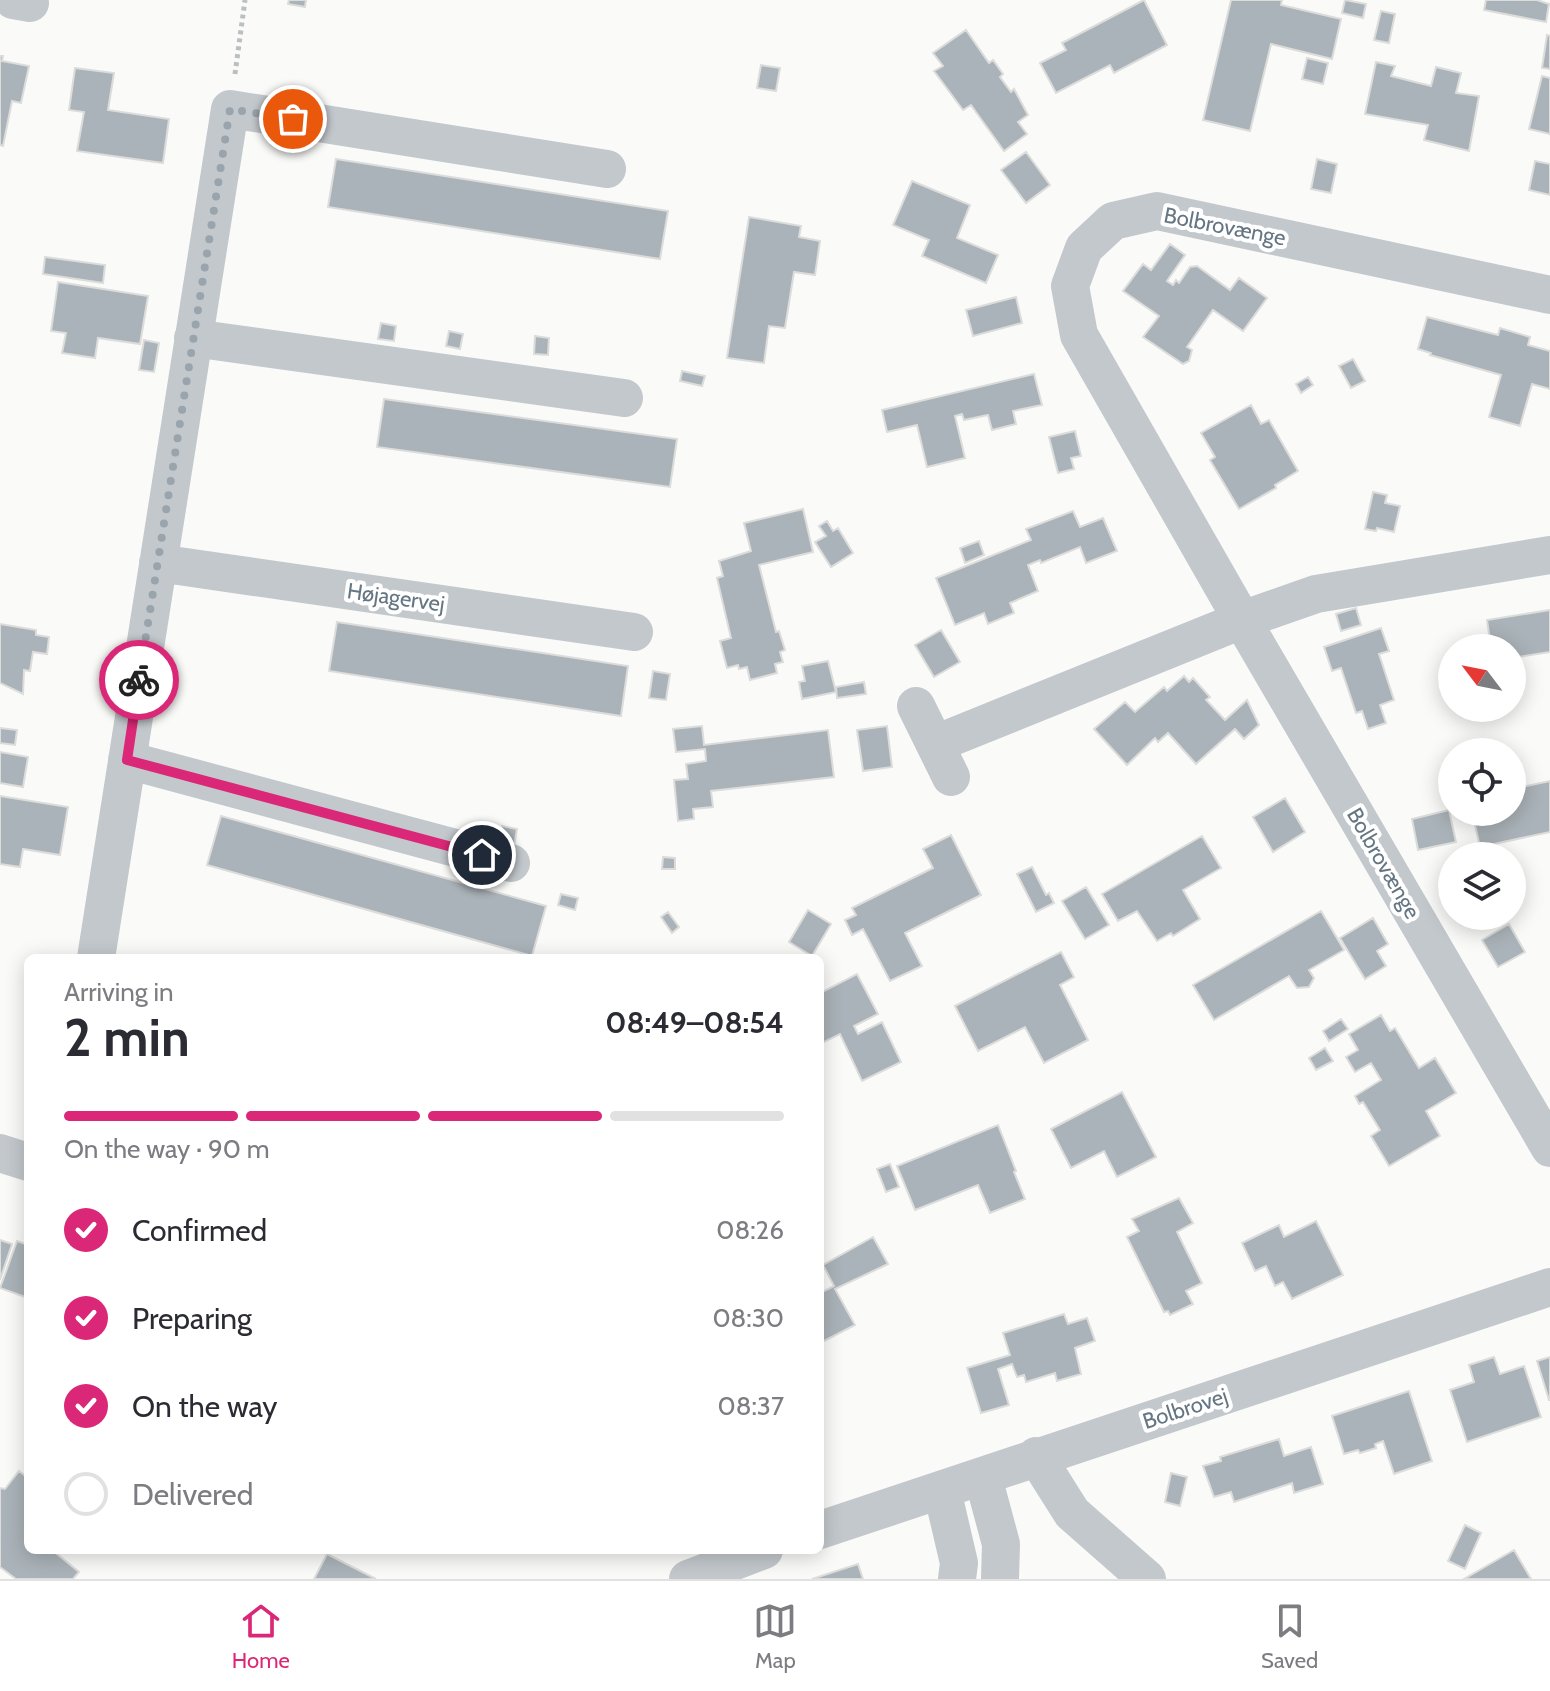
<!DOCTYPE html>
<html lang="en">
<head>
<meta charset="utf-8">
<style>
	body { margin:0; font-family:Cabin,sans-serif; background:#f7f7f7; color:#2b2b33; height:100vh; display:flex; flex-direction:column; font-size:30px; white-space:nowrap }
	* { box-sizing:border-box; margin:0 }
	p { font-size:26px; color:#7c7c81 }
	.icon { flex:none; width:44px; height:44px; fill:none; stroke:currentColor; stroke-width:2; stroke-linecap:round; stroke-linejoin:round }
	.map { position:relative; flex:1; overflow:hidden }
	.side { position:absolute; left:24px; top:954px; width:800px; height:600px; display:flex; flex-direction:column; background:#fff; border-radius:12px; box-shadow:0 4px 20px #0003 }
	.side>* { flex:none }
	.needle { width:52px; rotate:302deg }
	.buttons { position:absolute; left:1438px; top:634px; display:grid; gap:16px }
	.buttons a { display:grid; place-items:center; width:88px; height:88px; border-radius:50%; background:#fff; box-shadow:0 4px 20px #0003; font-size:40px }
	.pin { position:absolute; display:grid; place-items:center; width:68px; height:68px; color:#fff; margin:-34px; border:4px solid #fff; border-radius:50%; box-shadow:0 2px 8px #0007 }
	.courier { position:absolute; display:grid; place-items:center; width:80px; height:80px; margin:-40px; border:6px solid #db2777; border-radius:50%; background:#fff; color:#222; box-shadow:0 2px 10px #0007 }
	.overview em { font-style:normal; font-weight:800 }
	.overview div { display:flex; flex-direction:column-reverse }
	.overview { display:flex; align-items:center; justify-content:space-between; height:136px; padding:0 40px }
	h1 { font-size:52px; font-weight:800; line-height:60px }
	.bar { display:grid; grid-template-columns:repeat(4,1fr); gap:12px 8px; align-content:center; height:96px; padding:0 40px }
	.bar i { height:10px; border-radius:6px; background:#e1e1e2 }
	.bar .on { background:#db2777 }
	.bar p { grid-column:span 4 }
	ol { padding:0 40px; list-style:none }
	li { display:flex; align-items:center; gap:24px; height:88px }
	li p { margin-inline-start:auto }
	li .icon { padding:8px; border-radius:50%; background:#db2777; color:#fff; stroke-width:4 }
	li:last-child { color:#7c7c81 }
	li i { width:44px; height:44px; border:4px solid #e1e1e2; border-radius:50% }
	.tabs { display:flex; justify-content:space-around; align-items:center; height:112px; border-top:2px solid #e1e1e2; background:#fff; font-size:22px; color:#7c7c81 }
	.tabs a { display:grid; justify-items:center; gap:4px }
	.tabs .on { color:#db2777 }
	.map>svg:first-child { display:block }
</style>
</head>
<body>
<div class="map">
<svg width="1550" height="1579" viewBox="0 0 1550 1579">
	<rect width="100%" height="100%" fill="#fafaf8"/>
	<!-- building -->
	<path fill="#aab3b9" stroke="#dcdcda" stroke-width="2" d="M289 0H306L305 7 288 4Z
		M1144 0 1167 45 1114 73 1110 65 1056 93 1040 63 1066 50 1062 43Z
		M1231 0H1282L1281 5 1341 19 1332 59 1271 44 1250 131 1203 120Z
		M1345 0 1366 4 1363 18 1342 13Z
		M1486 0H1537L1549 4 1546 22 1484 10Z
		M1381 11 1395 14 1389 43 1374 40Z
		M966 30 989 63 993 60 1003 74 1000 77 1011 92 1014 89 1028 115 1018 122 1027 134 1004 151 971 105 963 110 934 71 943 66 933 53Z
		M1547 35 1550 36V69L1542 68Z
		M0 56H3L2 61 29 66 21 103 12 101 3 146 0 145Z
		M1307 58 1328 63 1323 84 1302 79Z
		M1376 62 1395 66 1391 76 1431 86 1436 67 1461 73 1456 93 1479 96 1469 151 1424 140 1428 125 1365 114Z
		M761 65 780 68 776 91 757 88Z
		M75 68 114 73 108 110 169 119 163 163 77 151 84 112 69 110Z
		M1542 76 1550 78V134L1529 129Z
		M1026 152 1050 185 1026 203 1001 170Z
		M336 159 668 211 660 259 328 207Z
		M1317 159 1337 164 1331 193 1311 189Z
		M1535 161 1550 164V195L1529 190Z
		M912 181 970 205 957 238 998 255 986 283 922 256 929 240 893 225Z
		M749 217 801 226 799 237 820 241 815 275 794 272 785 328 769 326 764 363 727 358Z
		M1170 244 1185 255 1167 281 1173 285 1176 280 1179 283 1190 267 1197 266 1230 290 1239 278 1267 298 1243 331 1213 310 1187 347 1192 350 1189 361 1183 364 1143 337 1159 316 1123 291 1143 264 1151 270Z
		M45 257 105 265 103 283 43 274Z
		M58 282 148 296 140 344 98 338 95 358 62 353 66 333 51 331Z
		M1016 297 1022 323 973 336 966 310Z
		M1427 317 1498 335 1500 328 1530 337 1528 345 1550 351V389L1532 384 1520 426 1489 417 1501 375 1430 355 1431 353 1418 349Z
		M381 323 396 326 394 341 378 339Z
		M449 331 463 334 460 349 446 346Z
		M535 336 549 338 548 355 534 354Z
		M144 340 159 343 154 372 139 370Z
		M1353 359 1365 381 1351 388 1339 366Z
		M682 371 705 376 702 386 680 381Z
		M1034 374 1042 405 1013 411 1016 424 992 430 988 415 964 420 962 414 955 416 965 458 927 467 917 425 887 432 882 410Z
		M1308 377 1313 385 1301 393 1296 384Z
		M384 399 677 439 670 487 377 447Z
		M1251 405 1261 424 1269 420 1298 471 1275 485 1276 488 1239 509 1210 460 1215 457 1201 433Z
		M1075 431 1081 456 1071 458 1074 469 1058 473 1049 437Z
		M1373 492 1387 495 1385 503 1400 506 1394 532 1377 528 1376 531 1365 529Z
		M803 509 813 552 759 565 776 632 779 631 785 650 780 652 783 662 775 664 777 673 750 680 747 667 739 669 738 665 727 668 720 641 731 638 717 578 723 576 719 561 751 551 744 523Z
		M1073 511 1080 527 1103 518 1117 551 1086 563 1080 547 1041 563 1040 560 1028 565 1038 591 1010 603 1014 613 988 624 984 613 955 625 936 578 1031 540 1026 529Z
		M827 521 833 531 838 528 853 553 831 567 815 542 826 536 819 526Z
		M979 541 984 555 965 563 960 548Z
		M1356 608 1361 625 1341 631 1336 614Z
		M1550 610V652L1512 658V648H1491L1487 620Z
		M337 622 628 666 621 716 329 671Z
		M0 624 36 630V635L49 637 47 654 33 652 30 671 24 670 23 694 0 683Z
		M1381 628 1389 651 1379 654 1394 700 1380 705 1386 723 1368 729 1362 711 1356 713 1341 668 1332 671 1324 647Z
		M941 630 960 662 934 677 915 645Z
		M828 661 836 692 802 699 799 682 805 681 802 666Z
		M653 671 670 674 666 700 649 698Z
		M1184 676 1189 682 1193 678 1210 697 1206 700 1225 720 1247 700 1259 725 1244 739 1235 729 1196 764 1168 733 1158 742 1155 738 1127 765 1094 729 1125 702 1135 712 1164 687 1167 691Z
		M864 682 866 694 837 698 836 687Z
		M702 726 704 745 828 730 834 777 711 791 713 807 693 809 694 819 678 821 674 780 688 779 686 764 706 761 705 749 676 752 673 729Z
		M887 726 892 767 863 771 857 730Z
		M0 728 17 730 15 745 0 743Z
		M0 752 28 757 23 787 0 783Z
		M1550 781V832L1480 847 1472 812H1512V789Z
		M0 796 68 807 60 855 23 849 20 867 0 864Z
		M1285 798 1305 832 1273 852 1253 817Z
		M1449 810 1456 842 1418 850 1412 819Z
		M221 816 546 906 532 956 207 865Z
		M502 826 517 829 514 846 498 842Z
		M951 835 981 895 905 933 922 966 890 981 863 929 852 935 845 920 856 915 852 908 933 868 923 849Z
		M1202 836 1221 868 1183 890 1200 919 1173 936 1171 933 1157 941 1137 911 1118 921 1102 894Z
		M663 857 675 858V869H662Z
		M1032 867 1046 895 1049 893 1054 903 1036 912 1017 874Z
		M1086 887 1109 925 1085 939 1062 901Z
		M561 894 578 898 575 910 558 905Z
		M808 910 831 924 812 956 789 942Z
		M1321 911 1344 950 1309 970 1314 978 1309 987 1297 988 1289 976 1214 1020 1193 985Z
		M668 912 679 927 672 933 661 917Z
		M1373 918 1388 944 1377 951 1386 966 1365 979 1340 938Z
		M1509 924 1525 952 1498 967 1482 940Z
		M1061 952 1074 977 1060 985 1088 1040 1044 1063 1025 1027 978 1051 955 1006Z
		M857 974 878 1014 854 1026 858 1034 882 1022 901 1062 862 1081 840 1034 820 1044V993Z
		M1381 1015 1390 1031 1395 1028 1419 1068 1435 1058 1456 1093 1426 1111 1440 1136 1389 1166 1371 1136 1380 1130 1363 1102 1359 1104 1355 1096 1381 1080 1371 1063 1355 1072 1346 1057 1358 1050 1349 1034Z
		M1341 1019 1348 1029 1329 1041 1323 1031Z
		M1325 1048 1333 1061 1316 1070 1309 1058Z
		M1122 1092 1156 1157 1117 1177 1104 1151 1071 1168 1051 1129Z
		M998 1125 1016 1171 1014 1172 1025 1199 990 1213 978 1185 915 1210 897 1166Z
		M890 1164 899 1187 886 1192 877 1169Z
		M1179 1198 1193 1223 1177 1232 1202 1283 1186 1291 1193 1304 1170 1315 1168 1311 1164 1312 1127 1237 1139 1231 1132 1219Z
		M1316 1221 1343 1275 1292 1299 1283 1282 1275 1286 1266 1266 1255 1271 1242 1243 1279 1225 1284 1237Z
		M873 1237 888 1264 835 1289 855 1325 820 1343V1293L834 1286 823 1265Z
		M0 1240 12 1244 0 1280Z
		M17 1241 28 1245V1298L0 1288Z
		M1064 1314 1068 1324 1087 1318 1095 1341 1075 1348 1081 1374 1057 1381 1055 1373 1026 1382 1024 1375 1017 1377 1012 1364 998 1369 1009 1405 981 1413 967 1368 1010 1355 1003 1333Z
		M1494 1357 1500 1374 1524 1366 1541 1417 1467 1442 1450 1390 1474 1382 1469 1365Z
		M1550 1357V1400H1549L1537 1361Z
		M1409 1391 1432 1461 1394 1474 1383 1441 1375 1444 1376 1448 1360 1453 1358 1450 1344 1454 1332 1416Z
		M1279 1439 1284 1456 1311 1447 1323 1484 1294 1493 1292 1483 1234 1502 1231 1492 1214 1497 1203 1466 1221 1461 1220 1457Z
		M19 1471 28 1478V1550H52L79 1572 73 1579H16L0 1567V1488L5 1489Z
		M1171 1473 1187 1477 1180 1506 1165 1502Z
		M1465 1525 1481 1533 1465 1569 1448 1561Z
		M1514 1550 1531 1579H1464Z
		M327 1554 376 1579H314Z
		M858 1564 863 1579H812Z"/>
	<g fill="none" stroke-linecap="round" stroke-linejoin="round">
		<!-- path -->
		<path stroke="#bbbfc2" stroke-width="5" stroke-dasharray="4 4" stroke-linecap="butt" d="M235 74 245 0"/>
		<!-- minor -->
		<path stroke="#c3c8cc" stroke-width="38" d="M13 0 30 3
			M1550 295 1157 211 1113 221 1084 248 1070 286 1079 335 1242 620 1550 1148
			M193 338 624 398
			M158 563 634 632
			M916 706 951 777
			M935 744 1242 620 1316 594 1550 555
			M127 760 511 863
			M96 958 230 109 607 169
			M0 1153 28 1162
			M1036 1456 1072 1513 1147 1579
			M983 1477 1001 1544 1000 1579
			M942 1490 959 1563 957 1579
			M820 1530 1550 1287
			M688 1579 764 1550"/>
	</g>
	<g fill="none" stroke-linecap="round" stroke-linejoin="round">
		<!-- done -->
		<path stroke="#99a4ac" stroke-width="8" stroke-dasharray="0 14.4" d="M139 680 230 109 293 119"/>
		<!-- route -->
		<path stroke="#db2777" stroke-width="10" d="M139 680 127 760 482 855"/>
	</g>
	<g text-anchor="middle" stroke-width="8" stroke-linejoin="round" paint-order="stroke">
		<!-- street labels -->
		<g font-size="22" fill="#657683" stroke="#fff">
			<text transform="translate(1225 226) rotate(11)" y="8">Bolbrovænge</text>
			<text transform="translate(396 597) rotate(8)" y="8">Højagervej</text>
			<text transform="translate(1384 863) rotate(60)" y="8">Bolbrovænge</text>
			<text transform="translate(1185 1408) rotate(-18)" y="8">Bolbrovej</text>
		</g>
	</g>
</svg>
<div class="buttons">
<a><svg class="needle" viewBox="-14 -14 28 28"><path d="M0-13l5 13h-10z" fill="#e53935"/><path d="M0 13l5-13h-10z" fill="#7c7c81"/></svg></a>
<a><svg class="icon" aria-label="locate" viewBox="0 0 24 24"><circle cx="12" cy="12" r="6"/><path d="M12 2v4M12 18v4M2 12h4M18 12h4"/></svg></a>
<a><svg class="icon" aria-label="layers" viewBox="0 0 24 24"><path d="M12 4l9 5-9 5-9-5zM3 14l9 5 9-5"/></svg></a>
</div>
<div class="pin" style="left:293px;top:119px;background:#ea580c"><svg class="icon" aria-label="bag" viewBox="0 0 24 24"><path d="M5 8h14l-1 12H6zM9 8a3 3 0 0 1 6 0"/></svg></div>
<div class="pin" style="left:482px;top:855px;background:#1f2937"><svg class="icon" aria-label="home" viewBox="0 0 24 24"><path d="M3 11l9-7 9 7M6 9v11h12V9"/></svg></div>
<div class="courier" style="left:139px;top:680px"><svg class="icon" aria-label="bike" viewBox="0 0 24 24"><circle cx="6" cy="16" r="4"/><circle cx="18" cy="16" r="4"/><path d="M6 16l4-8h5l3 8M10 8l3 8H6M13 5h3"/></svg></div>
<section class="side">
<div class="overview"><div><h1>2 min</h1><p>Arriving in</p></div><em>08:49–08:54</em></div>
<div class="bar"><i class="on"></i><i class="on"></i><i class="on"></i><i></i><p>On the way · 90 m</p></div>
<ol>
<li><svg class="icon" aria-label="check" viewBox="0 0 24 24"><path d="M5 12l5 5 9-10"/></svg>Confirmed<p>08:26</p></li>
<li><svg class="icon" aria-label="check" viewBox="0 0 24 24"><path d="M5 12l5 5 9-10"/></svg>Preparing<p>08:30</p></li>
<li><svg class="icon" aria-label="check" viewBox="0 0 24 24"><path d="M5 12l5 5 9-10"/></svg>On the way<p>08:37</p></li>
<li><i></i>Delivered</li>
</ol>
</section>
</div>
<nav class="tabs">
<a class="on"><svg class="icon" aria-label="home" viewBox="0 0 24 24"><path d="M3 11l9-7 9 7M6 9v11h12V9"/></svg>Home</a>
<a><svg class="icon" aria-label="map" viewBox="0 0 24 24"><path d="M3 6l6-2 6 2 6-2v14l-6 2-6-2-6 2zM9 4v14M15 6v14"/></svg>Map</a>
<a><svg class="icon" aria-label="saved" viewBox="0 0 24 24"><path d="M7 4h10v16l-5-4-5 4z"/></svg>Saved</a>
</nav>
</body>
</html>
